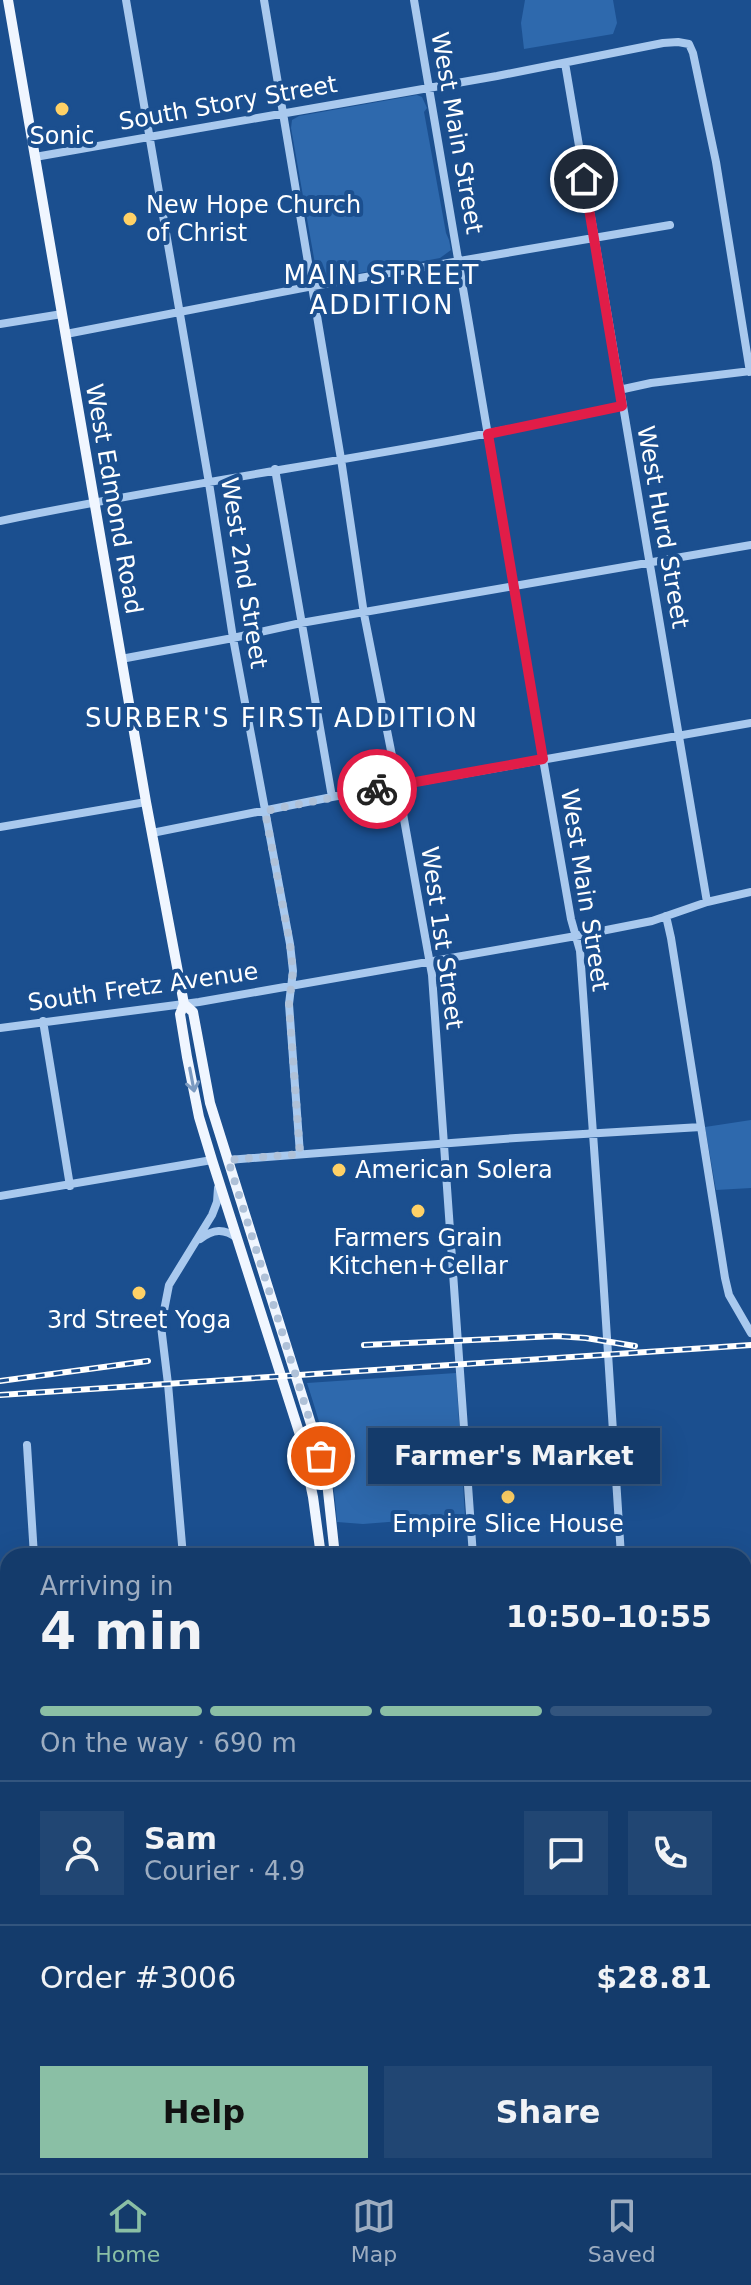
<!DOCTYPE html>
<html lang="en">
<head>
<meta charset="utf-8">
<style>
	body { margin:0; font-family:"DejaVu Sans",sans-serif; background:#214673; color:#f1f3f6; height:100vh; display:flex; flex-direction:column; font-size:30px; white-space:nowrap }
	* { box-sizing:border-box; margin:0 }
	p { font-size:26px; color:#9dadc1 }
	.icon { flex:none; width:44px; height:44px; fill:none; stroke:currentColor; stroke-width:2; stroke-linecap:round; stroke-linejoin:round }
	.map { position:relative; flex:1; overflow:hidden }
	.side { position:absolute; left:0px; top:1548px; width:752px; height:626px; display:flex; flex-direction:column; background:#143b6b; border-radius:24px 24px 0 0; box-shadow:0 8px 32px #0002,0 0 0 2px #33557e }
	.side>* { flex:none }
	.pin { position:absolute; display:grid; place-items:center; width:68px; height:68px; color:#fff; margin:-34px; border:4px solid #fff; border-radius:50%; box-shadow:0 2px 8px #0007 }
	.courier { position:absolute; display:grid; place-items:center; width:80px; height:80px; margin:-40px; border:6px solid #e11d48; border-radius:50%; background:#fff; color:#222; box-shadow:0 2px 10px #0007 }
	.bubble { position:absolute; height:56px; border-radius:0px; background:#143b6b; box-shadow:0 8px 32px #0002,0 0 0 2px #33557e; font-size:26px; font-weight:600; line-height:56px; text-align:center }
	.head em { font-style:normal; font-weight:600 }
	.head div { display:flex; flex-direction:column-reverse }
	.head { display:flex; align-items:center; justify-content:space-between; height:136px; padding:0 40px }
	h1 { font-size:52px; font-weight:600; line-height:60px }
	.bar { display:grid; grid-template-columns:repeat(4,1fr); gap:12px 8px; align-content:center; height:96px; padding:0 40px }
	.bar i { height:10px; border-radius:6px; background:#33557e }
	.bar .on { background:#8abfa5 }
	.bar p { grid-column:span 4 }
	.line { display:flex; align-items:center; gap:20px; padding:0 40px; border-top:2px solid #33557e }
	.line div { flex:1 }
	.round { display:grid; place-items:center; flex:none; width:84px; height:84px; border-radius:0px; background:#214673 }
	.primary-button { display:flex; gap:16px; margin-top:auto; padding:16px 40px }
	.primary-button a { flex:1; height:92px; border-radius:0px; background:#8abfa5; color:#111; font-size:32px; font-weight:600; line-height:92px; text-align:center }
	.primary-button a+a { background:#214673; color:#f1f3f6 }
	.menu { display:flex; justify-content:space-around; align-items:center; height:112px; border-top:2px solid #33557e; background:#143b6b; font-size:22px; color:#9dadc1 }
	.menu a { display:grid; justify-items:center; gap:4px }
	.menu .on { color:#8abfa5 }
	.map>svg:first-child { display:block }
</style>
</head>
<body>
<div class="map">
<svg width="751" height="2173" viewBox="0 0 751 2173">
	<rect width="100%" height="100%" fill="#1b4f8f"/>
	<!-- green -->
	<path fill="#2e69ad" d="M525 0H613L617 23 613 34 524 49 521 23Z
		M417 95 422 97 427 108 424 112 446 233 449 240 451 250 440 258 327 279 317 275 291 128 292 120 299 116Z
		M751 1120V1188L716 1190 705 1127Z
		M456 1373 465 1516 363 1524 337 1522C334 1471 323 1432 307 1383Z
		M8 1830V2039L0 2040V1831Z"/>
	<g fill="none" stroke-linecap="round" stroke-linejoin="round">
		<!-- minor -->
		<path stroke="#a9c9ee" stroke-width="8" d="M126 0 209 483 233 638 290 944 293 971 289 1004 300 1154
			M264 0 341 459 364 614 398 786 432 975 473 1556
			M414 0 543 759 571 919 580 951 602 1260 621 1556
			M565 63 707 902
			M35 157 497 76 663 43 678 42 689 44 693 53 716 162 750 372
			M0 324 62 314
			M66 334 313 286 670 225
			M619 390 651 383 751 371
			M275 469 332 797
			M0 521C206 478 416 452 622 406
			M121 659 233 638 301 623 751 545
			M0 827 146 802
			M152 833 332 797 751 723
			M666 916 671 938 725 1278 729 1295 751 1333
			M43 1021 70 1186
			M0 1028 199 1002 576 936 652 921 707 902 751 892
			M228 1160 516 1138 701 1127
			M0 1196 212 1160
			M200 1239C213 1229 224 1228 237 1238
			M27 1445 34 1556
			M183 1556 168 1384 161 1326 169 1285 212 1215 217 1202 218 1188
			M744 1767 751 1766
			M0 1816H8
			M744 2103 751 2101
			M90 2166 91 2173
			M234 2166 236 2173
			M514 2166V2173
			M587 2166V2173
			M663 2166 664 2173"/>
		<!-- major -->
		<path stroke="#f0f6ff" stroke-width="10" d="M8 0 146 802 184 1004 180 1014 187 1057 199 1117 212 1160 300 1435 313 1497 321 1556
			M184 1004 193 1012 210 1103 321 1456 327 1482 335 1556
			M744 1579H751
			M0 1620H8
			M0 1639 8 1638
			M744 1903 751 1902
			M744 1924 751 1923
			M0 2055 8 2053
			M369 2166 371 2173"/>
		<defs>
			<path id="rail" d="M364 1345 556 1336 586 1338 635 1346
				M0 1381 148 1361
				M0 1395 751 1345"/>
		</defs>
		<!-- rail casing -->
		<use href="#rail" stroke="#fff" stroke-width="6"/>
		<!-- rail -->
		<use href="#rail" stroke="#1b4f8f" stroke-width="3" stroke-dasharray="9" stroke-linecap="butt"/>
	</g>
	<!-- one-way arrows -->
	<defs><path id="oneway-shaft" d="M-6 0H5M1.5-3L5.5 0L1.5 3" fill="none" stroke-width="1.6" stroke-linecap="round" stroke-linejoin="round" transform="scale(2)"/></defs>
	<use stroke="#7b9ac1" href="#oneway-shaft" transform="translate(192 1080) rotate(79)"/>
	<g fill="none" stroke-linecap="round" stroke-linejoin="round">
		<!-- done -->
		<path stroke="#afc1d8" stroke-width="8" stroke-dasharray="0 14.4" d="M321 1456 228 1160 300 1154 289 1004 293 971 290 944 265 811 377 789"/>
		<!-- route -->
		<path stroke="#e11d48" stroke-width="10" d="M377 789 543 759 488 434 622 406 584 179"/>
	</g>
	<!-- markers -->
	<g fill="#ffd166" stroke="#1b4f8f" stroke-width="3">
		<circle cx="62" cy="109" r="8"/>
		<circle cx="130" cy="219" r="8"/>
		<circle cx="339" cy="1170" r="8"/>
		<circle cx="418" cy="1211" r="8"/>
		<circle cx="139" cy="1293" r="8"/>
		<circle cx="508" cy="1497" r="8"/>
	</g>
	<g text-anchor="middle" stroke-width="8" stroke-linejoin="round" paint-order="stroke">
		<!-- street labels -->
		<g font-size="24" fill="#fff" stroke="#1b4f8f">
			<text transform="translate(228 103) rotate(-10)" y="8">South Story Street</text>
			<text transform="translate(457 133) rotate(80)" y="8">West Main Street</text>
			<text transform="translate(114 499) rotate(80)" y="8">West Edmond Road</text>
			<text transform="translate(663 527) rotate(80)" y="8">West Hurd Street</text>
			<text transform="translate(244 573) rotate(81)" y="8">West 2nd Street</text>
			<text transform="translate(585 890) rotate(81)" y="8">West Main Street</text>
			<text transform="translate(442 938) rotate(82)" y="8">West 1st Street</text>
			<text transform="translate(143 987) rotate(-8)" y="8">South Fretz Avenue</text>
		</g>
		<!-- poi labels -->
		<g font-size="24" fill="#fff" stroke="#1b4f8f">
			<text x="62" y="144">Sonic</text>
			<text x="146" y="213" text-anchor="start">New Hope Church<tspan x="146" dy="28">of Christ</tspan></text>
			<text x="355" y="1178" text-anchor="start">American Solera</text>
			<text x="418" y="1246">Farmers Grain<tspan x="418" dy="28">Kitchen+Cellar</tspan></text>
			<text x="139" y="1328">3rd Street Yoga</text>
			<text x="508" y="1532">Empire Slice House</text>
		</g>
		<!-- neighbourhood labels -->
		<g font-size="26" letter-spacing="2" fill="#fff" stroke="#1b4f8f">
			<text x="382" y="284">MAIN STREET<tspan x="382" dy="30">ADDITION</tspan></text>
			<text x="282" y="727">SURBER'S FIRST ADDITION</text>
		</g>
	</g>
</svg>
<div class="pin" style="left:321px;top:1456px;background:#ea580c"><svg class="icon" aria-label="bag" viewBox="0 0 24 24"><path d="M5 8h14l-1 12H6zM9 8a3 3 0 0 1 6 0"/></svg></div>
<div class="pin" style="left:584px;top:179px;background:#1f2937"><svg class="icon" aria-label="home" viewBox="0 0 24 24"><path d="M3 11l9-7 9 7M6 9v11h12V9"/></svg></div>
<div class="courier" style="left:377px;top:789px"><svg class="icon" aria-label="bike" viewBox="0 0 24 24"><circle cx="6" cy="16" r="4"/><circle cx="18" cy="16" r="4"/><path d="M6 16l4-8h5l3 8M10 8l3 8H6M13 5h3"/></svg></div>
<div class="bubble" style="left:368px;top:1428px;width:292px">Farmer's Market</div>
<section class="side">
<div class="head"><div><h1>4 min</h1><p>Arriving in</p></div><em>10:50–10:55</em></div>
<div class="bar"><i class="on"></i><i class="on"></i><i class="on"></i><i></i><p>On the way · 690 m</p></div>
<div class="line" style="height:144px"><a class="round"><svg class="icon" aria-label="person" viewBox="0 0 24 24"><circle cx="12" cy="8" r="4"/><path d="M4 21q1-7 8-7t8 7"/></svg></a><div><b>Sam</b><p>Courier · 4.9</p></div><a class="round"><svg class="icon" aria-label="chat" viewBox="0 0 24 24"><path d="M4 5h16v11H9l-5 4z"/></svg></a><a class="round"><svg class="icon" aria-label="phone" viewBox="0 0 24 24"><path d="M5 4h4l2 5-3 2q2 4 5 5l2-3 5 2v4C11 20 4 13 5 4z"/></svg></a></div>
<div class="line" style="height:104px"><div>Order #3006</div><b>$28.81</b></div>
<div class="primary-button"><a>Help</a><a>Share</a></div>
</section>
</div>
<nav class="menu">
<a class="on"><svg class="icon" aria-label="home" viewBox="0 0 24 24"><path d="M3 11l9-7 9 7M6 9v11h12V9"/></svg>Home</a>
<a><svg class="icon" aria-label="map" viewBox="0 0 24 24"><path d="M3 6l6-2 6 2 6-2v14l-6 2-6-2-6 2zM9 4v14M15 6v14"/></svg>Map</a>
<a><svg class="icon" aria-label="saved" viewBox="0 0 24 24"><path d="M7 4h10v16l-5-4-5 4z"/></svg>Saved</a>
</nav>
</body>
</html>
